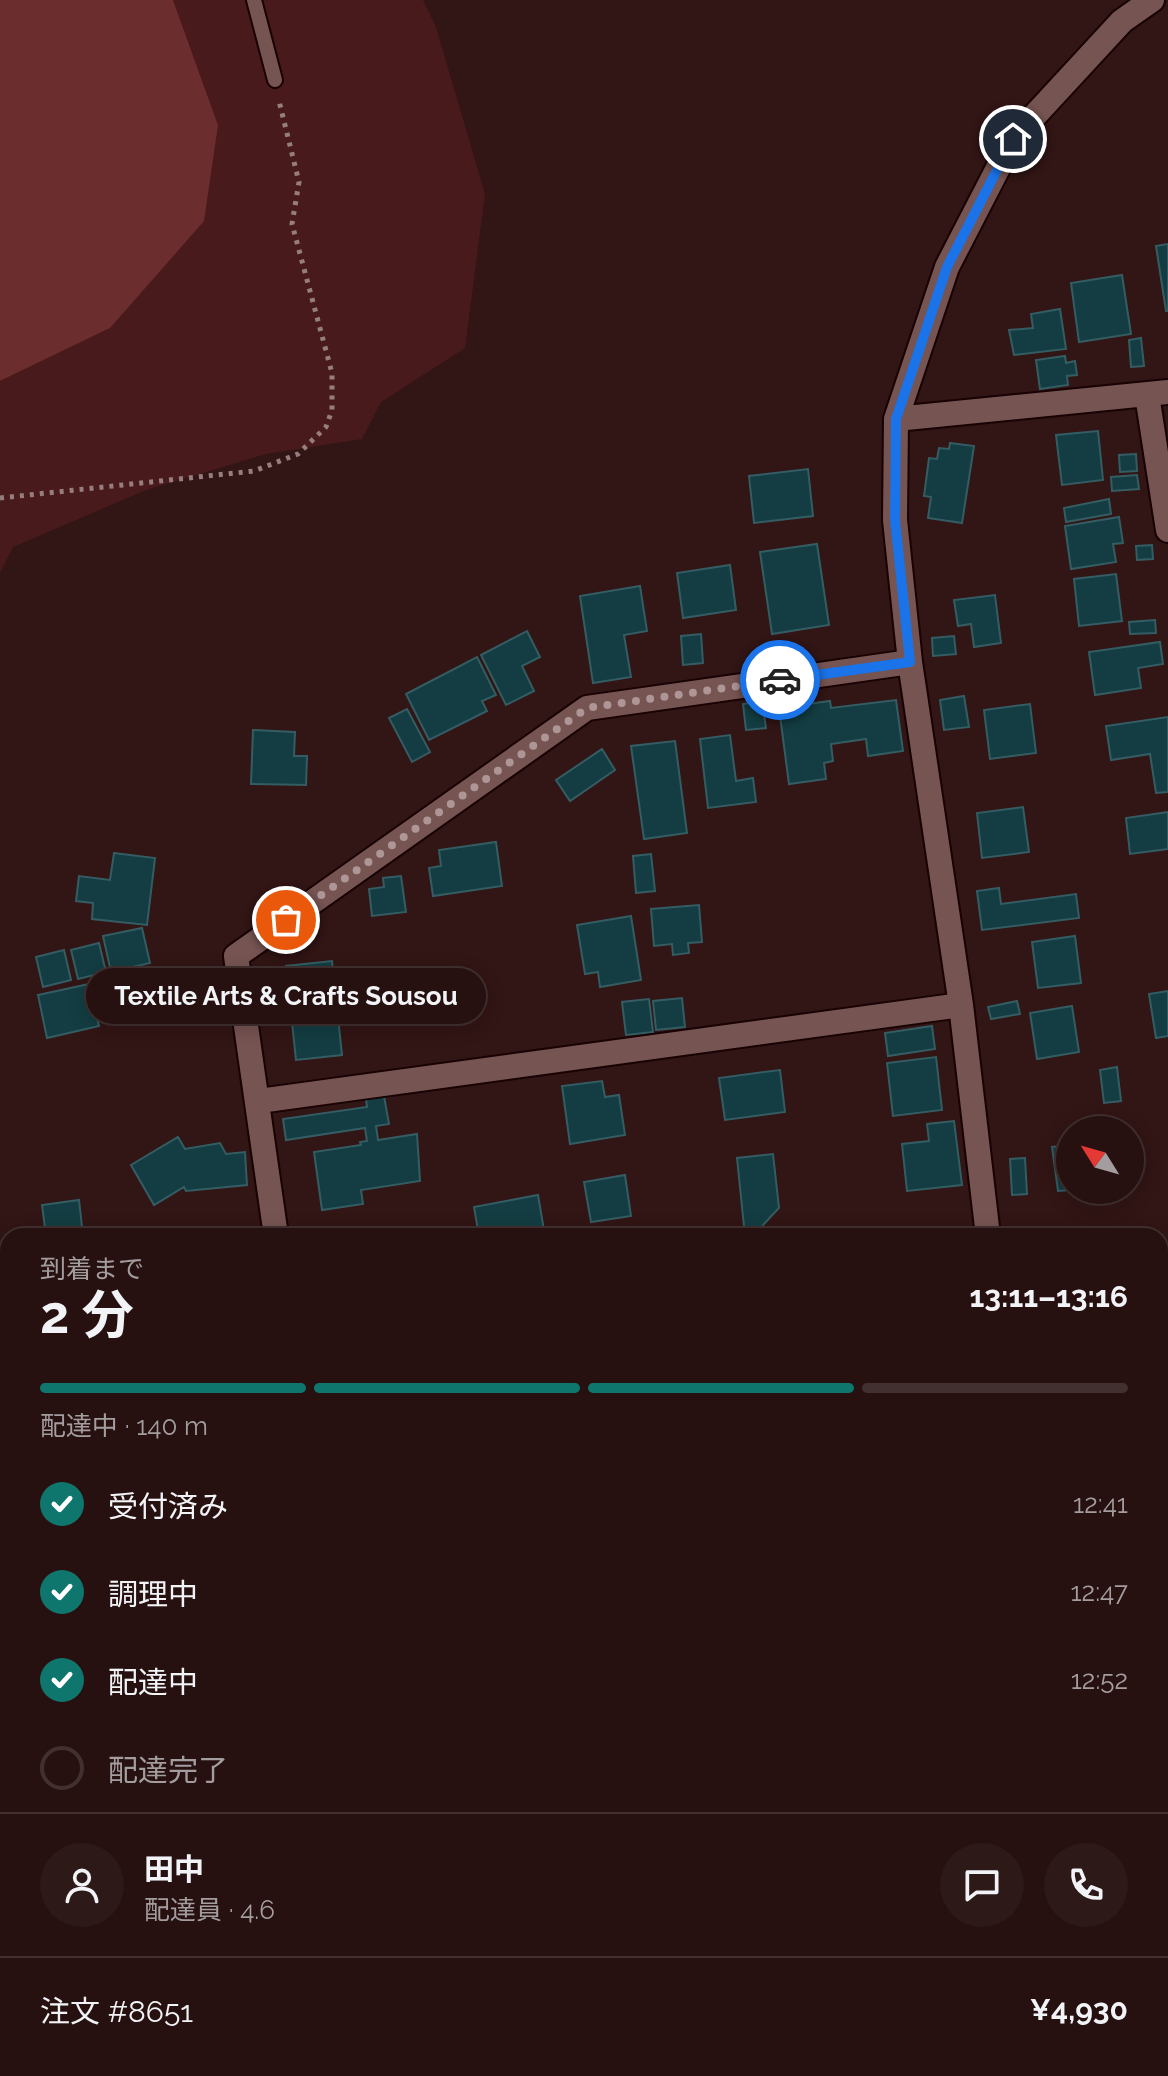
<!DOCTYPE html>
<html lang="ja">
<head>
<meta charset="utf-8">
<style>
	body { margin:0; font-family:Raleway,"Noto Sans JP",sans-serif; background:#2e1919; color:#f1f3f6; height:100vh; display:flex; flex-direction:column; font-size:30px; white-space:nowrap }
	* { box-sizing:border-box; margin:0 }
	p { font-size:26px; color:#a49d9f }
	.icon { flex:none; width:44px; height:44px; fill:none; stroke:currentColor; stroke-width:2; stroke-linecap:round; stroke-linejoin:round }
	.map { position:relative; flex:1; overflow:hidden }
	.details { position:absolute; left:0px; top:1228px; width:1168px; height:848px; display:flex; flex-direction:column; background:#261010; border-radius:24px 24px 0 0; box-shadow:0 4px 20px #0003,0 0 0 2px #423030 }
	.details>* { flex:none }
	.needle { width:52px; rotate:307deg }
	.tools { position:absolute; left:1056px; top:1116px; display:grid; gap:16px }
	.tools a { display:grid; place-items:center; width:88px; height:88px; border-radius:50%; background:#261010; box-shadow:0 4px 20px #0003,0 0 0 2px #423030; font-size:40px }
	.pin { position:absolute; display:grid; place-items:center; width:68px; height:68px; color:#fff; margin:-34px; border:4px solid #fff; border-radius:50%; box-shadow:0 2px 8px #0007 }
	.courier { position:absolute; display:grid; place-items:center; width:80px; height:80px; margin:-40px; border:6px solid #1a73e8; border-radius:50%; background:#fff; color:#222; box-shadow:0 2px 10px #0007 }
	.bubble { position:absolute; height:56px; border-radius:28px; background:#261010; box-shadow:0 4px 20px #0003,0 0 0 2px #423030; font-size:26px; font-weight:700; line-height:56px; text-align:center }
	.head em { font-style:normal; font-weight:700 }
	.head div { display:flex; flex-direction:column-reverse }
	.head { display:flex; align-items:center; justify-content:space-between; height:136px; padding:0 40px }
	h1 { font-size:52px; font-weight:700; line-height:60px }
	.bar { display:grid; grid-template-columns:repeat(4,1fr); gap:12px 8px; align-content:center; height:96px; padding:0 40px }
	.bar i { height:10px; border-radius:6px; background:#423030 }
	.bar .current { background:#0f766e }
	.bar p { grid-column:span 4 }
	.line { display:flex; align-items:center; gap:20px; padding:0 40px; border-top:2px solid #423030 }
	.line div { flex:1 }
	.round { display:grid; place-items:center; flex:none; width:84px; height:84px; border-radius:42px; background:#2e1919 }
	ol { padding:0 40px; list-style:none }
	li { display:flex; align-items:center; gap:24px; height:88px }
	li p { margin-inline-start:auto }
	li .icon { padding:8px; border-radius:50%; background:#0f766e; color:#fff; stroke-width:4 }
	li:last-child { color:#a49d9f }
	li i { width:44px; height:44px; border:4px solid #423030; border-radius:50% }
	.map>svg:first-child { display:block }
</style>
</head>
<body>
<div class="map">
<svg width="1168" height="2076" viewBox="0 0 1168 2076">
	<rect width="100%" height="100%" fill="#321515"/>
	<!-- green -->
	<path fill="#491a1b" d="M173 0H423L436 27 485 194 465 348 381 402 362 439 266 454 146 490 13 547 0 573V381L110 328 218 125Z
		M0 1739 8 1746V1983L0 1981Z
		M1160 1852 1168 1854V2076H667L639 2068H1160Z"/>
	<!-- forest -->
	<path fill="#6c2d2e" d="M0 0H173L218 125 204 221 110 328 0 381Z"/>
	<!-- water -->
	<path fill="#713333" d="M0 1981 8 1983V2068H639L667 2076H0Z"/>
	<!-- building -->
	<path fill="#133d42" stroke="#345d63" stroke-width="2" d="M1168 244V311H1166L1156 246Z
		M1122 275 1131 334 1079 342 1071 283Z
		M1060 309 1066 349 1014 355 1009 330 1033 328 1031 314Z
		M1141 338 1144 366 1131 367 1129 340Z
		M1065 356 1066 363 1075 361 1077 375 1067 376 1068 385 1040 389 1036 360Z
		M1098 431 1103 480 1062 485 1056 435Z
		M950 443 974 446 962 523 928 518 931 497 924 496 929 458 937 459 939 448 949 449Z
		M1136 454 1137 471 1120 472 1119 455Z
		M808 469 813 516 754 523 749 476Z
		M1137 475 1139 489 1112 491 1111 477Z
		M1109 499 1111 514 1066 522 1064 508Z
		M1119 517 1123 543 1113 544 1116 562 1071 569 1065 526Z
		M817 544 829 625 772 634 760 552Z
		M1152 545 1153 559 1137 560 1136 546Z
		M730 565 736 610 683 618 677 573Z
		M1116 574 1122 621 1079 626 1074 579Z
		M640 586 647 631 624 635 631 677 593 683 580 596Z
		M995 595 1001 643 974 647 971 624 958 626 954 600Z
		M1155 620 1156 633 1130 634 1129 622Z
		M527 631 540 657 522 666 534 691 506 705 481 655Z
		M701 634 703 663 683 665 681 636Z
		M954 636 956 654 933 656 932 638Z
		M1160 642 1163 664 1138 668 1141 688 1095 695 1089 652Z
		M477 657 496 695 482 701 487 711 429 740 406 694Z
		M964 696 969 727 944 730 940 700Z
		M896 700 903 751 868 756 866 739 831 744 833 761 824 763 826 779 789 784 779 708 830 701 831 708Z
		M762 701 766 728 746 730 743 704Z
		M1030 704 1036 753 990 759 984 710Z
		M407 709 430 752 412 762 389 718Z
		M1168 717V792L1156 793 1150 754 1111 760 1106 726Z
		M253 730 295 732 294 756H307L306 785 251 784Z
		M730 735 736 781 753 778 756 802 708 808 700 739Z
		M675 741 687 833 644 839 631 746Z
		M602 749 615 770 570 801 556 780Z
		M1023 807 1029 852 982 858 977 813Z
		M1168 812V849L1130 854 1126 818Z
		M496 842 502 886 433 896 429 868 441 866 439 850Z
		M114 853 155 858 147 925 92 919 93 903 76 901 79 876 110 880Z
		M651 854 655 891 636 893 633 856Z
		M401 876 406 912 372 916 369 889 384 887 383 878Z
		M999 888 1001 904 1076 894 1079 918 982 930 977 891Z
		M699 905 702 942 688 943 689 953 673 955 672 944 654 946 651 909Z
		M631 916 641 980 600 987 598 972 585 974 577 925Z
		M142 928 150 963 111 972 103 936Z
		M1075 936 1081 983 1038 988 1032 942Z
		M99 943 106 972 78 979 71 950Z
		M64 950 71 980 43 987 36 957Z
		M332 961 342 1055 296 1060 286 966Z
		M89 984 99 1026 47 1038 38 995Z
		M1168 991V1036L1156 1038 1149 994Z
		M682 998 685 1027 656 1030 653 1001Z
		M649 999 653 1032 626 1035 622 1002Z
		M1017 1001 1020 1014 991 1019 988 1007Z
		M1072 1006 1079 1052 1037 1059 1030 1013Z
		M932 1026 935 1049 888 1056 885 1033Z
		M936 1057 942 1110 893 1116 887 1063Z
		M1117 1067 1121 1101 1104 1103 1100 1070Z
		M780 1070 785 1112 725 1120 719 1078Z
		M602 1081 605 1097 619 1095 625 1135 570 1144 562 1086Z
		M384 1096 389 1124 376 1126 378 1140 417 1134 420 1181 361 1190 363 1204 322 1210 314 1152 361 1145 360 1142 367 1141 365 1128 286 1140 283 1119 367 1107 366 1099Z
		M954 1121 962 1185 907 1191 902 1144 929 1141 927 1124Z
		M178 1137 185 1149 220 1143 226 1154 245 1152 247 1185 186 1191 184 1187 154 1205 131 1165Z
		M1070 1145V1190L1058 1191 1052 1147Z
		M773 1154 779 1208 763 1225 764 1236H745L737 1158Z
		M1025 1158 1027 1194 1012 1195 1010 1159Z
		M625 1175 631 1216 591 1222 584 1182Z
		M538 1195 545 1236H479L474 1207Z
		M79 1200 83 1236H46L42 1205Z
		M1168 1490V1528L1160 1521V1501Z
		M1168 1786V1833L1160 1838V1791Z"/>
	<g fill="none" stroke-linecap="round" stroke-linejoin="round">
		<defs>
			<path id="service" d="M254 0 275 80
				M1102 2068 1149 2076"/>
			<path id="minor" d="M1147 395 1168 530
				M896 419 947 267 1013 139 1122 21 1152 0
				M259 1101 961 1005
				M276 1236 236 956 587 708 910 662
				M988 1236 961 1005 910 662 895 520 896 419 1168 392
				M1160 1411 1168 1399
				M1160 1627 1168 1632"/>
		</defs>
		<!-- service casing -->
		<use href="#service" stroke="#180203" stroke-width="18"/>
		<!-- minor casing -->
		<use href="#minor" stroke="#180203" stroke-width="28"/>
		<!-- path -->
		<path stroke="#977e7e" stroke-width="5" stroke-dasharray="4 6" stroke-linecap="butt" d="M0 498 254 471 298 454 326 427 332 410V373L292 224 299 182 279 101
			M0 1895 8 1899
			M1160 1911 1168 1913
			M852 2068 880 2076
			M977 2076 978 2068"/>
		<!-- service -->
		<use href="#service" stroke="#765452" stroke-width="14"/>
		<!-- minor -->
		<use href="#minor" stroke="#765452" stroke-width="24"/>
	</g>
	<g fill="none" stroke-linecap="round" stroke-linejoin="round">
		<!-- done -->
		<path stroke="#ae9696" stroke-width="8" stroke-dasharray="0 14.4" d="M286 920 587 708 780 680"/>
		<!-- route -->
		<path stroke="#1a73e8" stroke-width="10" d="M780 680 910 662 895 520 896 419 947 267 1013 139"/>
	</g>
</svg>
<div class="tools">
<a><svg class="needle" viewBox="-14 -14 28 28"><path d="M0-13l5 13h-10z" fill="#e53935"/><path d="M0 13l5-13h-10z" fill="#a49d9f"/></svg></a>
</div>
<div class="pin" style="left:286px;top:920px;background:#ea580c"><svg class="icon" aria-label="bag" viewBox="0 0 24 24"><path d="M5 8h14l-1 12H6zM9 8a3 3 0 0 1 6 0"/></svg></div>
<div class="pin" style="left:1013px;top:139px;background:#1f2937"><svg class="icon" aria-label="home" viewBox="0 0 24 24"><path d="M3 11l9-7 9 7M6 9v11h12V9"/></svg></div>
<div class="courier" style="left:780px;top:680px"><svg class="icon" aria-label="car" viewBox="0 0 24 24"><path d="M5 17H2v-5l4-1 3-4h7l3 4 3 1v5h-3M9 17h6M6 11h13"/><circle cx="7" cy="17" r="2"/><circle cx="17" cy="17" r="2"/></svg></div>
<div class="bubble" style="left:86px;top:968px;width:400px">Textile Arts &amp; Crafts Sousou</div>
<section class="details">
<div class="head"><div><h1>2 分</h1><p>到着まで</p></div><em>13:11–13:16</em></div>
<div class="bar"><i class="current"></i><i class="current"></i><i class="current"></i><i></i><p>配達中 · 140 m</p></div>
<ol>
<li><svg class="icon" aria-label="check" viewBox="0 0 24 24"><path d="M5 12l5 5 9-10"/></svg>受付済み<p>12:41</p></li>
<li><svg class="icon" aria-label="check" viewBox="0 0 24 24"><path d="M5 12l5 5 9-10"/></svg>調理中<p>12:47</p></li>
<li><svg class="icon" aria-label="check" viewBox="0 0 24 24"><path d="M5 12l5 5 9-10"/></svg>配達中<p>12:52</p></li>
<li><i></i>配達完了</li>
</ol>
<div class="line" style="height:144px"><a class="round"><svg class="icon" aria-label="person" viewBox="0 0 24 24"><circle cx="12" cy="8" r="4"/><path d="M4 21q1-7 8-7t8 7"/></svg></a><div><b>田中</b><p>配達員 · 4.6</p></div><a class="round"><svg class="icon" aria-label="chat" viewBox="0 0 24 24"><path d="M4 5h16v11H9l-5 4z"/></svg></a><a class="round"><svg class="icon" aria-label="phone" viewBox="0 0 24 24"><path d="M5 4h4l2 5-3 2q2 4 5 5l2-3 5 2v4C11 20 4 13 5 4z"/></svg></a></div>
<div class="line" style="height:104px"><div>注文 #8651</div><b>¥4,930</b></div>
</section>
</div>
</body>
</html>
